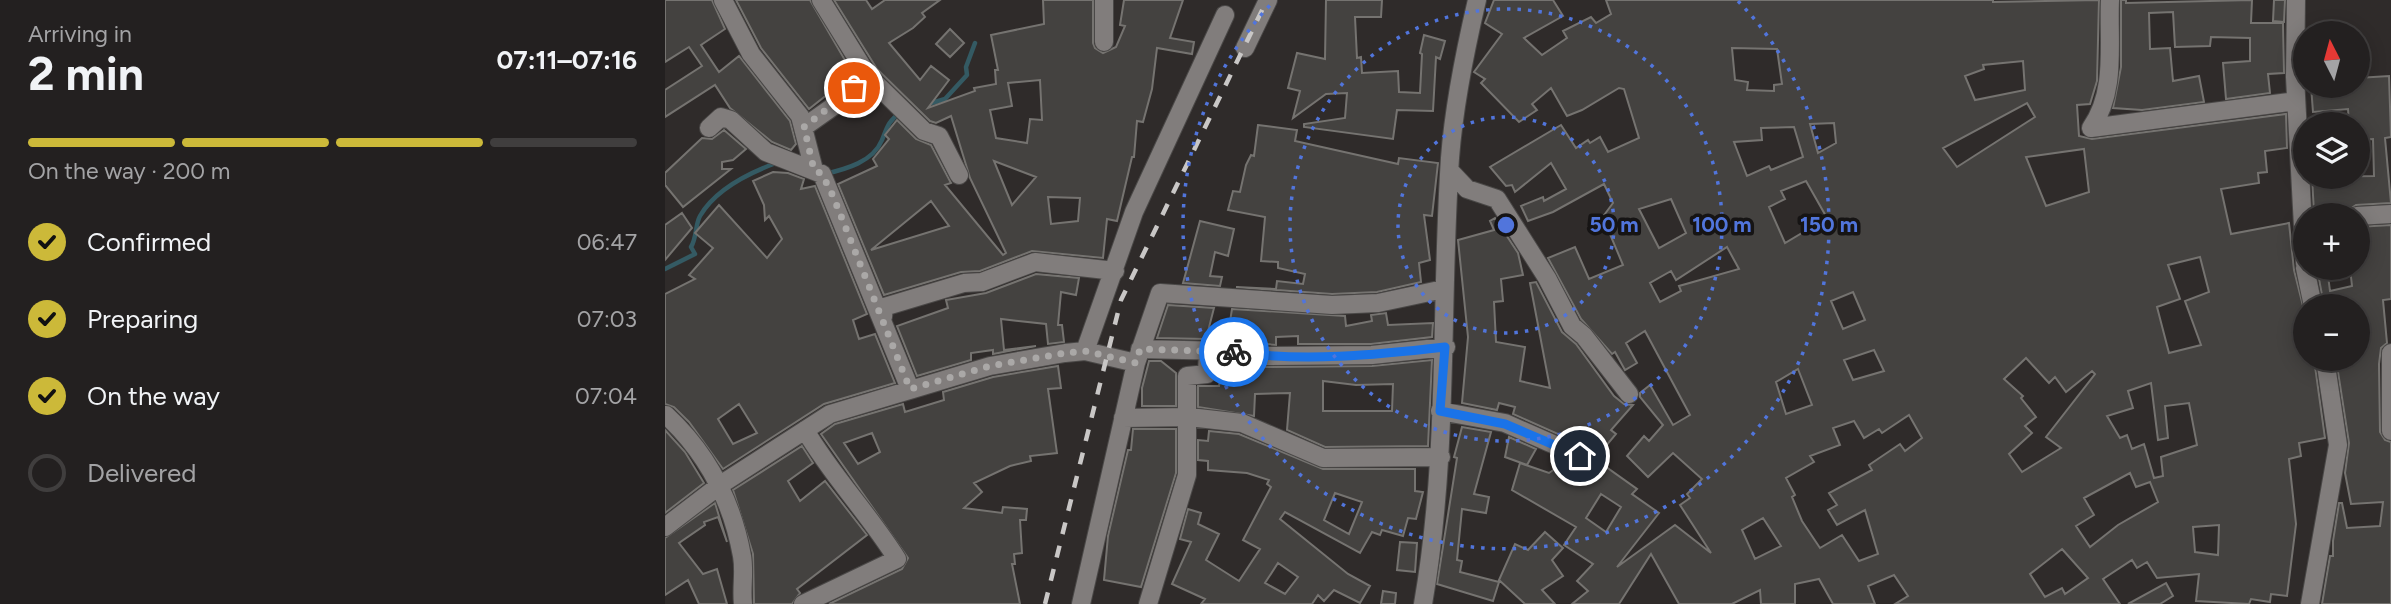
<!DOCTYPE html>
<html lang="en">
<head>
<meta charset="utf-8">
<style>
	body { margin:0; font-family:Figtree,sans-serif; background:#2f2d2d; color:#f1f3f6; height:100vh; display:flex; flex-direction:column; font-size:26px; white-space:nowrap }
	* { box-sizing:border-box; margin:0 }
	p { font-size:23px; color:#a3a3a5 }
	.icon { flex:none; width:38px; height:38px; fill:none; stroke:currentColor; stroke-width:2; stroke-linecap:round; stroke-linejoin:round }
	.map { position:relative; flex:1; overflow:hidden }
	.panel { display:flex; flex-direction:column; background:#232020; width:665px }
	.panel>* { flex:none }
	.needle { width:46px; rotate:354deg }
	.buttons { position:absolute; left:1628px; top:21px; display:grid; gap:14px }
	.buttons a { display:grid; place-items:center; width:77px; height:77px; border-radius:50%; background:#232020; box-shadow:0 4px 18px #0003,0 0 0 2px #403e3e; font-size:35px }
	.pin { position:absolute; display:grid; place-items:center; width:60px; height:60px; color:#fff; margin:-30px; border:4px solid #fff; border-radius:50%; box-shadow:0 2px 7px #0007 }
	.courier { position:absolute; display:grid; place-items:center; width:70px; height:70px; margin:-35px; border:5px solid #1a73e8; border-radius:50%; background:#fff; color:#222; box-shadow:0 2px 9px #0007 }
	.head em { font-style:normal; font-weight:700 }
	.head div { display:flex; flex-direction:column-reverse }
	.head { display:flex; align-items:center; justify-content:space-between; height:119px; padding:0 28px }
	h1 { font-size:46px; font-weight:700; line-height:52px }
	.bar { display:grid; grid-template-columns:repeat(4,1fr); gap:10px 7px; align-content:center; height:84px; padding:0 28px }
	.bar i { height:9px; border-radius:5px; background:#403e3e }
	.bar .active { background:#ccb939 }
	.bar p { grid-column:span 4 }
	ol { padding:0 28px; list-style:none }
	li { display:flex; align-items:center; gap:21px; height:77px }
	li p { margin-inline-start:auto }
	li .icon { padding:7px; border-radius:50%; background:#ccb939; color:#111; stroke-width:4 }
	li:last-child { color:#a3a3a5 }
	li i { width:38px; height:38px; border:4px solid #403e3e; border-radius:50% }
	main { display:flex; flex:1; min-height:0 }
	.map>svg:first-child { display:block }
</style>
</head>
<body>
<main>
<section class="panel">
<div class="head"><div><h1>2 min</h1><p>Arriving in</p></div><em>07:11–07:16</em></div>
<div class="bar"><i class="active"></i><i class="active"></i><i class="active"></i><i></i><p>On the way · 200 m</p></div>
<ol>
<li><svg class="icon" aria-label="check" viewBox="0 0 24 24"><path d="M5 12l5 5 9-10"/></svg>Confirmed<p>06:47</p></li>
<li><svg class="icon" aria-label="check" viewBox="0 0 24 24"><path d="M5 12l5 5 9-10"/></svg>Preparing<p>07:03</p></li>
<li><svg class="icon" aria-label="check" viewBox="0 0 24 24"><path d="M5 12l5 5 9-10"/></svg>On the way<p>07:04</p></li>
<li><i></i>Delivered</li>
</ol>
</section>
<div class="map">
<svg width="1726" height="604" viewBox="0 0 1726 604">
	<rect width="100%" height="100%" fill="#2f2b2a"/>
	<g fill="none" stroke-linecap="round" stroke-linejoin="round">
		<!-- stream -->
		<path stroke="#345a63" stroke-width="4.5" d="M263 104 280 99 302 75 301 67 310 43
			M160 174C181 169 208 162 217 140 222 128 223 121 235 113
			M0 269 30 254 26 247C32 237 30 225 35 216 50 190 84 173 111 163"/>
	</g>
	<!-- building -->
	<path fill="#444240" stroke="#757370" stroke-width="2" fill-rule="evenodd" d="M0 0H47L60 29 36 45 54 72 74 56 125 121 131 144 126 150 107 142 65 108 50 85 0 117V90L37 66 24 47 0 62Z
		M71 0H145L188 74 144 109 96 48Z
		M169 0H201L207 9 220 0H275L257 13 260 17 248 28 224 43 255 80 266 66 284 80 263 108 310 91 309 88 331 84 330 70H333L326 35 379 24 378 0H428V43L430 48 438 53 451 47 460 26 455 25 459 0H518L505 38 529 42 527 54 492 48 487 89 478 122 472 121 469 157H467L452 221 442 219 438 258 367 251 315 271 296 272 219 295 173 184 212 166 208 159 224 139 220 135 232 120 251 139 266 145 286 183 280 185 338 255 341 253 305 178 286 116 271 123 265 121 212 69ZM375 80 377 120 365 119 362 143 331 138 325 110 347 106 343 83ZM329 161 371 177 347 205ZM383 197 415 198 413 221 386 224ZM266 201 284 226 206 250Z
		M661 0H717L716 17H690L692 58 696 57 697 73 733 71 734 92 755 93 757 54 755 53 759 35 780 41 775 59 771 57 768 111 732 110 728 139 639 127V124L680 118 682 93 661 94 628 118 635 91 623 88 632 53 660 59Z
		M829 0H888L898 16 859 38 877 55 902 38 898 31 926 17 931 23 946 14 941 0H1328V2L1434 0 1432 81 1425 104 1412 105 1414 136 1427 139 1621 114 1622 148 1600 151 1602 172 1593 173 1594 183 1556 189 1566 234 1624 223 1629 270 1640 314V359H1649L1660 438 1634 443 1636 456 1624 459 1631 524 1622 596 1606 594 1605 602 1586 599 1584 604 1531 601 1534 574 1492 578 1482 562 1472 568 1467 560 1438 579 1455 604H1230L1243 596 1229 575 1203 586 1210 604H1168L1154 579 1130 584V604H1096L1095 590 1067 604H1014L986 554 954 604H907L923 591 912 581 928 564 899 545 911 527 847 490 855 463 884 473 900 462 911 467 921 466 926 454 920 446 848 414 850 407 834 403 832 410 797 403 803 337 793 240 829 230 825 221 830 218 853 253 858 275 836 279 838 301 829 302 831 342 860 347 855 381 885 388 865 283 871 282 897 332 911 344 949 396 959 404 968 405 946 430 951 434 930 459 972 489 967 494 994 513 952 567 1010 525 1046 553 1015 505 1025 498 1022 494 1037 479 1008 453 983 477 962 456 979 436 984 441 998 425 975 397V393L985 385 1008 425 1025 415 980 331 961 343 972 363 960 370 950 352 947 354 916 319 883 258 910 247 924 279 958 265 942 227 934 222 948 203 939 184 888 212 863 221 856 206 878 197 879 201 901 189 886 163 850 192 847 185 841 186 825 167 896 125 911 148 923 140 925 143 935 137 943 152 974 138 959 89 954 88 917 110 902 116 886 88 867 104 872 110 854 122 816 83 820 79 809 72 837 34 820 23ZM1067 48 1112 49 1117 84 1109 85V91L1082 90 1083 82 1070 80ZM1358 61 1360 90 1310 100 1300 76 1319 69 1318 65ZM1362 103 1370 117 1292 167 1278 148ZM1169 123 1171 143 1153 153 1145 124ZM1129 127 1138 157 1106 170 1104 166 1082 176 1069 142 1097 140 1096 128ZM1419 149 1424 192 1381 206 1361 157ZM1141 181 1162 218 1120 243 1104 207 1120 199 1116 191ZM1006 199 1021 233 994 248 974 209ZM1062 247 1074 269 1014 286 1016 291 995 302 985 283 1006 271 1011 280ZM1535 257 1544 292 1520 301 1536 345 1504 353 1492 307 1515 299 1503 265ZM1188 292 1200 320 1178 329 1166 301ZM1209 350 1219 371 1188 380 1179 360ZM1361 358 1384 383 1390 377 1401 392 1427 371 1430 374 1381 437 1396 448 1357 472 1344 454 1367 433 1360 426 1371 417 1356 398 1358 396 1339 379ZM1133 369 1147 405 1121 414 1111 382ZM1486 383 1493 440 1503 438 1500 406 1524 403 1532 445 1496 457 1498 476 1489 478 1479 444 1467 449 1462 435 1455 438 1442 416 1468 408 1463 391ZM1244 415 1257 438 1240 451 1235 444 1204 465 1207 470 1164 493 1172 505 1163 510 1172 525 1200 510 1213 554 1194 561 1177 535 1155 548 1137 521 1127 497 1130 495 1121 478 1149 462 1145 456 1175 445 1168 428 1189 421 1199 438 1214 429 1217 433ZM1465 473 1471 487 1485 482 1493 502 1453 525 1425 547 1411 526 1429 515 1419 498ZM936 494 956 507 941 532 921 518ZM1098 518 1116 546 1090 559 1077 530ZM1554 525 1553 555 1530 552 1528 527ZM1397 549 1423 578 1400 594 1397 588 1380 597 1365 574Z
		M1456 0H1461V3L1587 0 1586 23H1618L1619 73 1603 74 1605 93 1561 99 1558 63 1585 61V38L1546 37 1545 46 1510 47 1508 12 1484 13 1485 49 1505 48 1508 81 1534 76 1539 102 1477 110 1448 108 1456 67Z
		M1609 0H1620L1619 22 1608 21Z
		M285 29 299 43 285 57 271 44Z
		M1724 76 1726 137 1720 138 1726 203 1691 205 1682 211 1649 213 1647 177 1709 176 1708 139 1692 140V124H1684L1683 109 1648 112 1646 86H1692V78Z
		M593 125 632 130 630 141 733 164 734 158 773 163 767 216 759 215 765 260 754 263 756 282 712 292 667 294 571 287 611 289 612 281 638 284 640 274 613 268V262L596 261 600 217 563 210 568 191 575 192 581 165 586 155 589 156Z
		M59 130 81 149 68 160 57 162V169H66L18 207 0 185V173L37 138 47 139Z
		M108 172 123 173 139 179 136 189 150 186 202 314 188 320 194 339 210 334 230 383 159 404 58 469 24 422 9 407 0 404V294L30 279 24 275 48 248 30 233 54 205 102 258 117 239 104 216 100 220 99 205 88 181ZM74 404 92 433 68 444 53 419Z
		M17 213 27 228 0 260V225Z
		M535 221 569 229 563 256 550 252 545 276 557 277 555 286 518 283Z
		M1726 225V299L1718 300 1722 343 1716 348 1714 364 1715 432 1720 440 1726 442V604H1657L1665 556H1668V541L1674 503H1677L1682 528 1715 526 1718 502 1686 504 1680 473 1684 443 1671 359H1692V306H1659L1652 268H1662L1665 291 1687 286 1685 268H1692V227Z
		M371 274 414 278 411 295 396 292 393 325H397L399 342 383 344 381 324 336 319 339 350 371 346 328 354V350L306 353V360L252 376 232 326 283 308 281 300 321 293Z
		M503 305 549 308 541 339 492 338Z
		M567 309 680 316 681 326 707 321 706 315 721 313 723 325 768 323 767 337 706 344H633V336L611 337V345L562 340Z
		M767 360 763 446 660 447 622 430 625 393 590 394 589 416 533 407V386H554L558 362 600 367 707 366ZM658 381 691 385 728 384 727 411H658Z
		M484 361H496L511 373V406H477V388Z
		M393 366 396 388 383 389 392 453 365 456 366 461 345 466 309 483 317 492 299 508 337 513 338 507 362 509 361 520H355L357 553 349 554 350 564H347L355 604H164L237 569 243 558 156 434 170 424 238 404 240 412 279 400 278 392 328 377ZM207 433 215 452 193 464 179 443Z
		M797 427 826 432 809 494 824 497 821 513 797 509 792 560 797 561 795 572 834 582 828 601 772 584 792 458 789 457Z
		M468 429H511V473L476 587 439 580 443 536 463 450H466Z
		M0 430 20 452 39 483 0 513Z
		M544 431 574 434 658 469H750V491L758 492 751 519 743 518 738 536 717 530 715 535 707 532 695 553 620 512 615 519 683 574 705 586 695 603 669 590 659 601 653 595 647 604H536L540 599 507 584 526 542 515 539 523 509 536 513 533 524 554 534 541 560 574 581 595 549 578 540 606 487 602 484 604 480 582 473 543 470V461L533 460V440L543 441ZM670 493 697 502 684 534 659 520ZM613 563 633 577 620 594 600 583Z
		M844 437 871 449 862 465 840 457Z
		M137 446 148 463 123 481 135 501 160 481 202 535 132 589 135 593 127 604H89L88 554 68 490Z
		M50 503 62 542 53 517 39 522 40 525 14 543 38 574 52 569 62 604H34L23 580 0 595V538Z
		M880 532 898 548 887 560 898 576 877 590 890 604H860L834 580 850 544 863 550Z
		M735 542 752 543 750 572 732 570Z
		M1501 583 1508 596 1495 604H1463Z
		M718 591 731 593 730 604H716Z"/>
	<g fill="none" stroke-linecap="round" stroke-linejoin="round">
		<defs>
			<path id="minor" d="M58 0 86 54 135 116 149 170
				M1631 0 1630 77 1640 264
				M439 42V0
				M580 48 603 0
				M203 76 259 131 274 136 294 175
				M139 127 173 103 203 76 156 0
				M44 128 56 117 66 120 101 152 157 174 245 389
				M1426 128 1631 101
				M1426 128C1452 91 1443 43 1445 0
				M785 171 802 189 832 199 882 278 907 326 919 336 964 394
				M1692 216 1726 214
				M1640 268 1648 306
				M218 317 219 307 299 283 317 282 370 262 450 271
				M475 349 561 351 600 356 707 355 781 347
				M420 351 469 212 560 15
				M775 411 840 423 915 456
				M1 415C42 453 67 501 77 556 80 573 76 587 78 604
				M458 418 524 417 577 423 658 458 776 457
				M1726 431V353
				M0 527 55 485 165 414 325 366 400 353 420 351 471 363
				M138 604 232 559C204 514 167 476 140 430
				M416 604 471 363 495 293 667 305 713 303 779 289
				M483 604 522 475V376L542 374 543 350
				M758 604C784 456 775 307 785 158 789 105 800 51 812 0
				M1645 604 1673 445 1660 359"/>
		</defs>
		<!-- minor casing -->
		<use href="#minor" stroke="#4a4847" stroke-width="20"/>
		<!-- minor -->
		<use href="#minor" stroke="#817d7c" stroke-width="18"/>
		<!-- rail -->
		<path stroke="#c9c7c6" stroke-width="4.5" stroke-dasharray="12 12" stroke-linecap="butt" d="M380 604 456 300 602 0"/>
	</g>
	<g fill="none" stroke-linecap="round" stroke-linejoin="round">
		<!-- done -->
		<path stroke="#aaa8a7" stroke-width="7" stroke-dasharray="0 12.6" d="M189 88 139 127 149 170 157 174 168 196 245 389 325 366 400 353 420 351 471 363 475 349 569 352"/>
		<!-- route -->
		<path stroke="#1a73e8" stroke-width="9" d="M569 352C638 362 711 355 780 347L775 411 840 424 915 456"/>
	</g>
	<!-- distance rings -->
	<g fill="none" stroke="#5175dc" stroke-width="3.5" stroke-dasharray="3.5 7">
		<circle cx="841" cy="225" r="108"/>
		<circle cx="841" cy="225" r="216"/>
		<path d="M1073 1A323 323 0 1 1 609 1"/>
	</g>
	<circle cx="841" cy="225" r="10" fill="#5175dc" stroke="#161414" stroke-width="3.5"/>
	<g font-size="21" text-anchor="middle" font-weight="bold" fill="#5175dc" stroke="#161414" stroke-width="7" stroke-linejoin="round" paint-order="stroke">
		<text x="949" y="232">50 m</text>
		<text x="1057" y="232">100 m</text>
		<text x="1164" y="232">150 m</text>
	</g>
</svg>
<div class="buttons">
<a><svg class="needle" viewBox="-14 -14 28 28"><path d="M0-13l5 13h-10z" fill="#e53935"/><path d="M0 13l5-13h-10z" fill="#a3a3a5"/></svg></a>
<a><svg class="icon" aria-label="layers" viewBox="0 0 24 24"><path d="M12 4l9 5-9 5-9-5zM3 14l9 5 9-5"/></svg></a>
<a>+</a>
<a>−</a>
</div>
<div class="pin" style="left:189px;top:88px;background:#ea580c"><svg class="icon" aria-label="bag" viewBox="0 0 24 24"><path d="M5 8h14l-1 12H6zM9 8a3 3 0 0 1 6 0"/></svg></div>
<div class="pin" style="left:915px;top:456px;background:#1f2937"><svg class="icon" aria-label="home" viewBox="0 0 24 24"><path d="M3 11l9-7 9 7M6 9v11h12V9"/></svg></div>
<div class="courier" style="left:569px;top:352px"><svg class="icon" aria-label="bike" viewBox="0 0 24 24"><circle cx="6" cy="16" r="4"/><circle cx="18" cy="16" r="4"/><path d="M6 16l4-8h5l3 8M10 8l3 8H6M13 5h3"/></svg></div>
</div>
</main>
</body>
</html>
